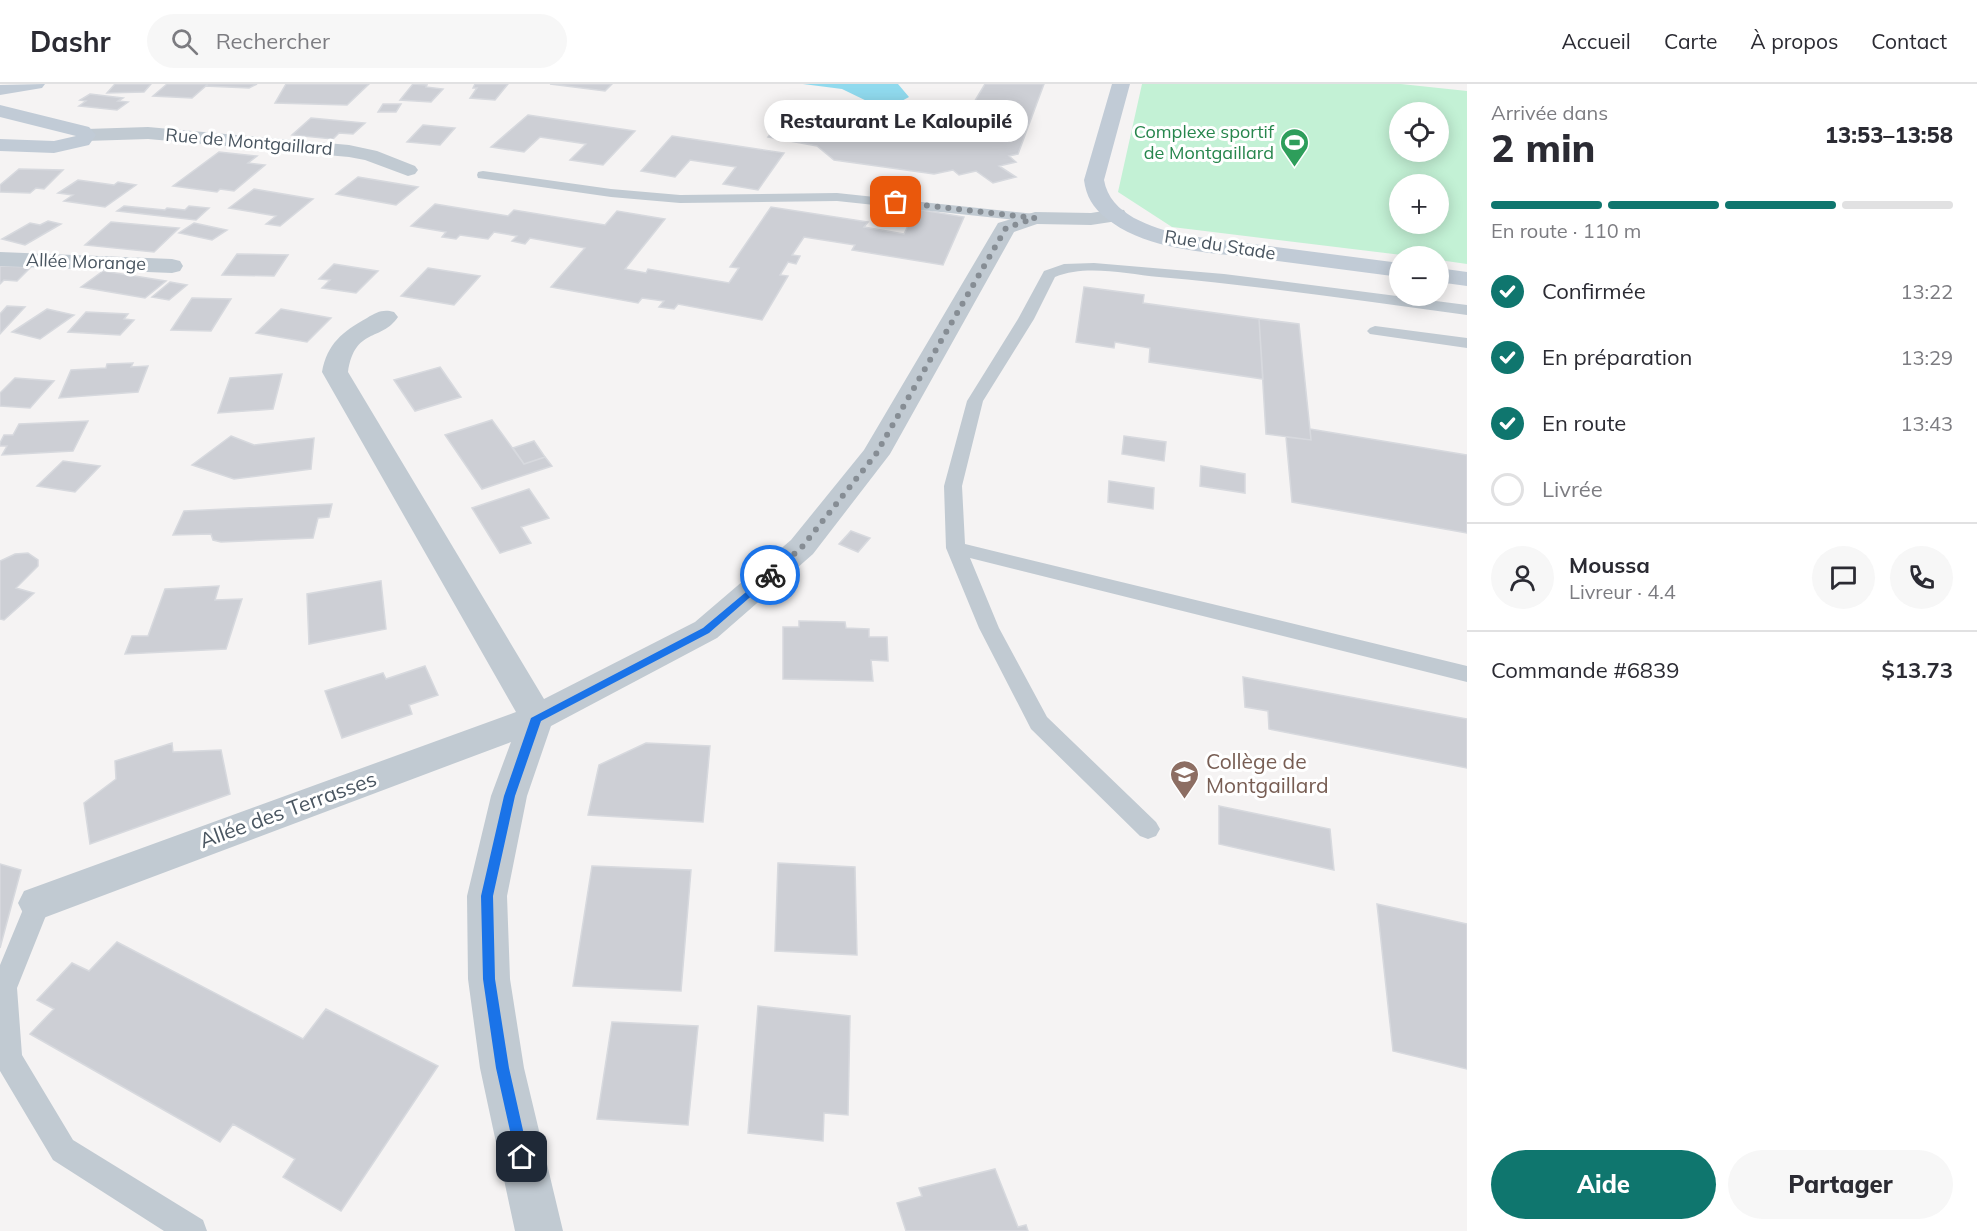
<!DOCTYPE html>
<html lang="fr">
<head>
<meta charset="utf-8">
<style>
	body { margin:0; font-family:Mulish,sans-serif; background:#f7f7f7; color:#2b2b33; height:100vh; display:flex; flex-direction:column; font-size:22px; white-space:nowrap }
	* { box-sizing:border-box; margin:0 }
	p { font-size:20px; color:#7c7c81 }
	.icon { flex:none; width:33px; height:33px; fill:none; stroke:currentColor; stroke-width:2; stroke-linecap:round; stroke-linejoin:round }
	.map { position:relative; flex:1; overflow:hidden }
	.sheet { display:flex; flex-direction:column; background:#fff; width:510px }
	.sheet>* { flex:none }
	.fabs { position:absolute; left:1389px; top:18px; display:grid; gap:12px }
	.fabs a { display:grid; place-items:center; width:60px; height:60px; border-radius:50%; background:#fff; box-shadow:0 3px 15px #0003; font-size:30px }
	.pin { position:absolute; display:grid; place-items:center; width:51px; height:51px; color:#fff; margin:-26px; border-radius:12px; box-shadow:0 3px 9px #0006 }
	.courier { position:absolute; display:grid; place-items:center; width:60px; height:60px; margin:-30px; border:4px solid #1a73e8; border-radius:50%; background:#fff; color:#222; box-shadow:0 2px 8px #0007 }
	.bubble { position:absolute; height:42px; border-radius:21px; background:#fff; box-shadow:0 3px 15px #0003; font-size:20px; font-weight:800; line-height:42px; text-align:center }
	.overview em { font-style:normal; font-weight:800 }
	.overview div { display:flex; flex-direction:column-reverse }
	.overview { display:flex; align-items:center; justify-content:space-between; height:102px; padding:0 24px }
	h1 { font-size:39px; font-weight:800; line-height:45px }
	.bar { display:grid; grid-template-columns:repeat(4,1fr); gap:9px 6px; align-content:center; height:72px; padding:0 24px }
	.bar i { height:8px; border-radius:4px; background:#e1e1e2 }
	.bar .active { background:#0f766e }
	.bar p { grid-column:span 4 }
	.line { display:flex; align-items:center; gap:15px; padding:0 24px; border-top:2px solid #e1e1e2 }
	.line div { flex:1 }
	.round { display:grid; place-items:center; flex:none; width:63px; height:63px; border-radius:32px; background:#f7f7f7 }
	ol { padding:0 24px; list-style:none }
	li { display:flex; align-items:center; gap:18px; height:66px }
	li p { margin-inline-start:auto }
	li .icon { padding:6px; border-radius:50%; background:#0f766e; color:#fff; stroke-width:4 }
	li:last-child { color:#7c7c81 }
	li i { width:33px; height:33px; border:3px solid #e1e1e2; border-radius:50% }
	.action { display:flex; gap:12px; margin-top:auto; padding:12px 24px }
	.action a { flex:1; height:69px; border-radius:36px; background:#0f766e; color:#fff; font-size:24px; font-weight:800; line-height:69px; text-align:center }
	.action a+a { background:#f7f7f7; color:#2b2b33 }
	header { display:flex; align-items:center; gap:36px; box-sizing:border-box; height:84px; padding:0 30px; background:#fff; border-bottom:2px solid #e1e1e2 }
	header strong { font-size:28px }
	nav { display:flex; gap:33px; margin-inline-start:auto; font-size:21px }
	.search { width:420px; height:54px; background:#f7f7f7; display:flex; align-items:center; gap:15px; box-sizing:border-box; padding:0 21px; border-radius:33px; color:#7c7c81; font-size:22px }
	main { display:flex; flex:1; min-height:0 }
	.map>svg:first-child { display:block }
</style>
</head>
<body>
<header>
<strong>Dashr</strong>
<div class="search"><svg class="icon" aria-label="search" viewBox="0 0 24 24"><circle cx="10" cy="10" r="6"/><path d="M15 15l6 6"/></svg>Rechercher</div>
<nav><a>Accueil</a><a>Carte</a><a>À propos</a><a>Contact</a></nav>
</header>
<main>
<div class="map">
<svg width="1467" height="1147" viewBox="0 0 1467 1147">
	<rect width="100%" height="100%" fill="#f5f3f3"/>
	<!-- green -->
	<path fill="#c3f1d5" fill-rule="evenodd" d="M1142 0H1401L1467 7V180L1439 176 1438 172H1410L1172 143 1118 108ZM1400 28H1438V68H1400ZM1400 100H1438V140H1400Z"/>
	<!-- water -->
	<path fill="#90daee" d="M803 0H898L909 13 896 20H873L842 5Z"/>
	<!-- building -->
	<path fill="#cdcfd5" stroke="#d7d9de" stroke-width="1.5" d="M115 0H151L144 8 107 9Z
		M167 0H208L192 14 153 12Z
		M208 0H257L249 4 206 2Z
		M286 0H369L347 21 275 19Z
		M413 0 427 1 426 3 443 5 431 18 400 16Z
		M475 0H508L495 16 470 14 477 4H473Z
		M550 0H612L605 7Z
		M985 0H1044L1018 70 1009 72 1016 78 999 82 1016 93 993 99 976 87 959 91 953 86 934 90 834 76 817 62 768 53 783 35 911 57 955 50Z
		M90 10 123 14 118 17 128 18 117 26 79 22 86 17 80 16Z
		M383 20H401L396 28H378Z
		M528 31 635 47 603 81 570 76 586 60 540 53 524 68 491 63Z
		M311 34 365 39 353 50 339 49 333 55 292 51Z
		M423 41 455 44 440 61 407 58Z
		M672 52 784 69 758 106 723 100 736 83 690 76 675 93 641 87Z
		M219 68 257 72 248 79 265 81 234 107 220 105 217 108 173 102Z
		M19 85 63 86 44 105 36 104 30 109 0 108V101Z
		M358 93 418 103 396 121 336 110Z
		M78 96 114 101 118 98 136 101 105 123 64 117 73 111 58 109Z
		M254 105 313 115 280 142 266 140 276 132 229 124Z
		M435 120 508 132 514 126 605 141 617 127 665 135 625 185 646 189 648 185 729 199 739 184 730 183 771 123 868 138 864 143 904 150 916 125 964 133 943 181 852 166 855 161 804 153 792 171 800 172 796 180 788 178 780 191 788 192 762 236 678 220 674 225 659 223 664 217 642 214 638 219 551 203 585 164 530 154 525 160 512 157 517 152 494 148 488 155 460 151 456 155 442 153 446 148 411 142Z
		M124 122 165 126 167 124 185 126 189 122 209 124 196 136 117 127Z
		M48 137 61 140 25 161 2 155 30 139 40 141Z
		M111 138 179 144 154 168 85 161Z
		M194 139 227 146 212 156 179 149Z
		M237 170 288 171 274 192 222 191Z
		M334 180 378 187 356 209 322 204 330 196 319 195Z
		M0 182 31 183 17 197 4 196 0 200Z
		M428 184 480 192 454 221 401 212Z
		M103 187 166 197 145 214 81 203Z
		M170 198 187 201 169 216 152 213Z
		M1084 203 1144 211 1143 219 1259 235 1263 295 1149 278 1150 264 1115 258 1114 264 1076 258Z
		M192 214 231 215 211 247 171 246Z
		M7 222 25 223 0 250V230Z
		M47 225 74 231 40 255 12 248Z
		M281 225 331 234 307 258 256 249Z
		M86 228 128 230 124 235 134 236 120 251 68 248Z
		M1259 235 1299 240 1311 356 1266 350Z
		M133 279 131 283 148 282 138 308 59 314 71 286 106 284 107 280Z
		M440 283 461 313 415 327 394 296Z
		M282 290 273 325 218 329 230 294Z
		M15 294 54 297 30 324 0 322V309Z
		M492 336 524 380 545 373 552 382 482 405 445 351Z
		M88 337 73 367 2 371 7 362H0V359L4 351H13L19 340Z
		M1310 345 1467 371V449L1292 418 1286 353 1311 356Z
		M231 352 254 361 314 354 311 385 234 395 192 381Z
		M1124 352 1166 358 1164 377 1122 370Z
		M534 357 545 373 524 380 513 364Z
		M63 377 100 382 75 408 37 402Z
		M1201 382 1245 390V409L1200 402Z
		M1109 397 1154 404 1153 425 1108 418Z
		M529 405 549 434 521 443 531 459 500 469 472 424Z
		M332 420 329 433 318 434 313 454 221 458 213 456 211 450 173 451 184 427Z
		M851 447 870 454 858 468 839 460Z
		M28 469 38 476V482L16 504 34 509 4 536 0 535V477L15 470Z
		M381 497 386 545 309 560 307 510Z
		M219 502 215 516 242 515 226 565 125 570 132 552H148L165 505Z
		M799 537 845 538 846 544 869 545V553H887L888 577 871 576 873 597 783 595V543H799Z
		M425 582 438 611 409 621 412 630 342 654 325 607 383 589 386 595Z
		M1243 593 1467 635V684L1269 645 1268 627 1245 623Z
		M172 659 173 668 221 666 230 710 90 760 84 719 116 695 115 677Z
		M646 659 710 662 703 738 588 731 599 681Z
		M1219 722 1330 745 1334 786 1219 760Z
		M778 779 855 783 857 871 775 867Z
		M0 780 21 786 0 864Z
		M592 782 691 786 681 907 573 902Z
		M1377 820 1467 840V985L1393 967Z
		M117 858 303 955 326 925 438 982 341 1127 283 1093 295 1075 233 1040 220 1058 30 950 54 925 37 916 72 879 89 887Z
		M758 922 850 932 848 1031 824 1029 823 1057 748 1049Z
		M612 938 698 942 688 1041 597 1035Z
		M995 1085 1018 1143 1026 1141 1028 1147H906L897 1119 922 1112 919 1104Z"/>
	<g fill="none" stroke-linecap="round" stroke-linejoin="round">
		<!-- lane -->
		<path fill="#c1cad2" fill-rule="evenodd" d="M483 87 611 105 680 111 837 109 1035 130 1042 134 1035 138 837 117 680 119 611 113 478 94 477 91 478 88Z
			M1094 179 1224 190 1467 221V231C1364 217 1262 202 1159 193 1126 190 1086 180 1055 193L1034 235 983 317 962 402 965 460 1467 582V598L970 474 999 544 1047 633 1156 738 1160 745 1156 752 1148 755 1140 752 1031 645 979 544 946 464 944 402 967 317 1018 235 1044 187 1064 180Z
			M1375 242 1467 254V264L1370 250 1367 247 1370 244Z
			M38 808 47 811 51 819 17 904 22 971 73 1056 203 1136 207 1147H164L53 1076 0 987V881L29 811Z"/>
		<!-- street -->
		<path fill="#c1cad2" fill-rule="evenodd" d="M148 43 349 61 377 67 415 82 418 86 415 90 408 92 365 76 349 73 148 55 86 57 79 55 76 51 79 47 86 45Z
			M1116 125 1124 126 1127 131 1124 136 1091 141 1037 140 1014 148 890 370 813 470 717 554 551 642 527 712 507 812 510 895 524 984 563 1147H515L480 984 468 895 467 812 491 712 511 658 38 836 24 831 18 819 24 807 516 628 322 288C327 260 343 247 367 234 377 228 383 225 394 228L398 233C381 258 355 243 348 288L544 615 695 538 791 456 864 366 998 139 1035 128 1091 129Z
			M0 168 172 175 180 177 183 182 180 187 172 189 0 182Z"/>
		<!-- secondary -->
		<path fill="#c1cbd6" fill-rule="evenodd" d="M45 0 42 4 0 11V1Z
			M1112 0H1130L1104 96C1110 131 1151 143 1182 151L1400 179V193C1354 187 1309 181 1263 175 1212 168 1148 168 1106 134 1093 124 1086 112 1084 96Z
			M0 21 89 43 96 51 89 61 54 69 0 67V55L54 57 76 52 0 33Z
			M1438 184 1467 188V202L1438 198Z"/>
	</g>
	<!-- route -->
	<path fill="#1a73e8" d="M770 488 773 489V493L709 549 541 637 515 712 493 812 495 895 509 984 529 1073 527 1078 522 1080 517 1078 496 984 483 895 481 812 504 712 531 634 703 544Z"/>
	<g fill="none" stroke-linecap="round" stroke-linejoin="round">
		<!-- done -->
		<path stroke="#868d94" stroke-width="6" stroke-dasharray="0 10.8" d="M770 491 802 463 876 370 1006 144 1035 134 896 118"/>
	</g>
	<!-- icons -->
	<defs>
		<symbol id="stadium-pin" viewBox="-11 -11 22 30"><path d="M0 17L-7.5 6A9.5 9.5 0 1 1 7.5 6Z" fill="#2e9e5b" stroke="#fff"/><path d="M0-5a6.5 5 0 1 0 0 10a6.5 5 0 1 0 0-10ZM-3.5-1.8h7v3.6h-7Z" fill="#fff"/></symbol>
		<symbol id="school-pin" viewBox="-11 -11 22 30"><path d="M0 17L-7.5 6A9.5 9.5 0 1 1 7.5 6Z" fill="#8d6e63" stroke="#fff"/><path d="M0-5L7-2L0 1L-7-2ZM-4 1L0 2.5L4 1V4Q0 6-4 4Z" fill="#fff"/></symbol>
	</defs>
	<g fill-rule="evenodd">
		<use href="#stadium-pin" x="1278" y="42" width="33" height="45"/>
		<use href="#school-pin" x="1168" y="674" width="33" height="45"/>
	</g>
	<g text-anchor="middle" stroke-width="6" stroke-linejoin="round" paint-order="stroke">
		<!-- far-leisure labels -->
		<g font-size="18" fill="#27864d" stroke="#fff" text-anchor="end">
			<text x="1274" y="54">Complexe sportif<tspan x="1274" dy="21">de Montgaillard</tspan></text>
		</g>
		<!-- far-street labels -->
		<g font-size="18" fill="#4a5661" stroke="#fff">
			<text transform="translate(249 58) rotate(5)" y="6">Rue de Montgaillard</text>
			<text transform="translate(1220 161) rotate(9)" y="6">Rue du Stade</text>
			<text transform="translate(86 178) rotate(2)" y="6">Allée Morange</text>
		</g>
		<!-- education labels -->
		<g font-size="21" fill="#785e54" stroke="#fff" text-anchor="start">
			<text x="1206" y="685">Collège de<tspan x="1206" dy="24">Montgaillard</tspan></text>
		</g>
		<!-- street labels -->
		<g font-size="21" fill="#4a5661" stroke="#fff">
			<text transform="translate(288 726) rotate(-20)" y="7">Allée des Terrasses</text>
		</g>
	</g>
</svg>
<div class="fabs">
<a><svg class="icon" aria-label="locate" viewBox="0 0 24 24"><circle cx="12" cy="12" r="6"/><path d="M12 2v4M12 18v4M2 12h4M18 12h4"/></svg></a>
<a>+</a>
<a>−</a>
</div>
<div class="pin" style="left:896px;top:118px;background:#ea580c"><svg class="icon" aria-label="bag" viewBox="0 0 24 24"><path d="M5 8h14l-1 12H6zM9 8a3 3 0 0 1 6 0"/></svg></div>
<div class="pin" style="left:522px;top:1073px;background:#1f2937"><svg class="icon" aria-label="home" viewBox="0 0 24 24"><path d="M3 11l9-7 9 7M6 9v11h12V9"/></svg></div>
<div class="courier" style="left:770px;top:491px"><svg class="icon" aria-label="bike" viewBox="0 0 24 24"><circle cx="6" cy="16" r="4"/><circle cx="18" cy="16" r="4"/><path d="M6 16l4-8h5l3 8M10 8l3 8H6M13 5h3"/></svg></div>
<div class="bubble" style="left:764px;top:16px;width:264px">Restaurant Le Kaloupilé</div>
</div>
<section class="sheet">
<div class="overview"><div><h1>2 min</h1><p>Arrivée dans</p></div><em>13:53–13:58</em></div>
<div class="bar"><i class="active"></i><i class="active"></i><i class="active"></i><i></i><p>En route · 110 m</p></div>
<ol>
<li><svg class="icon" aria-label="check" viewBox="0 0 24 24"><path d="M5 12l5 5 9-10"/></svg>Confirmée<p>13:22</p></li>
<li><svg class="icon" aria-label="check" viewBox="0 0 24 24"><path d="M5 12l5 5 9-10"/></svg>En préparation<p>13:29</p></li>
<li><svg class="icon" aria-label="check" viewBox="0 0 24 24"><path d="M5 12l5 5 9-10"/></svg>En route<p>13:43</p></li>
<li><i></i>Livrée</li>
</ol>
<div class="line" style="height:108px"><a class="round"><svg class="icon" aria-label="person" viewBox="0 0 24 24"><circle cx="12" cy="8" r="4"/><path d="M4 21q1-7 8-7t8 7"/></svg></a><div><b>Moussa</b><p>Livreur · 4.4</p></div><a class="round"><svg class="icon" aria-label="chat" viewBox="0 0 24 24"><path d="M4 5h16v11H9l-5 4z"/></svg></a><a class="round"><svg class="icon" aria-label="phone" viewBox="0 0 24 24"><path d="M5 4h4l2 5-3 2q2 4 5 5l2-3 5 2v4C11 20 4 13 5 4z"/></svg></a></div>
<div class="line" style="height:78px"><div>Commande #6839</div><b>$13.73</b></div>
<div class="action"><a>Aide</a><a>Partager</a></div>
</section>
</main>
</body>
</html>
